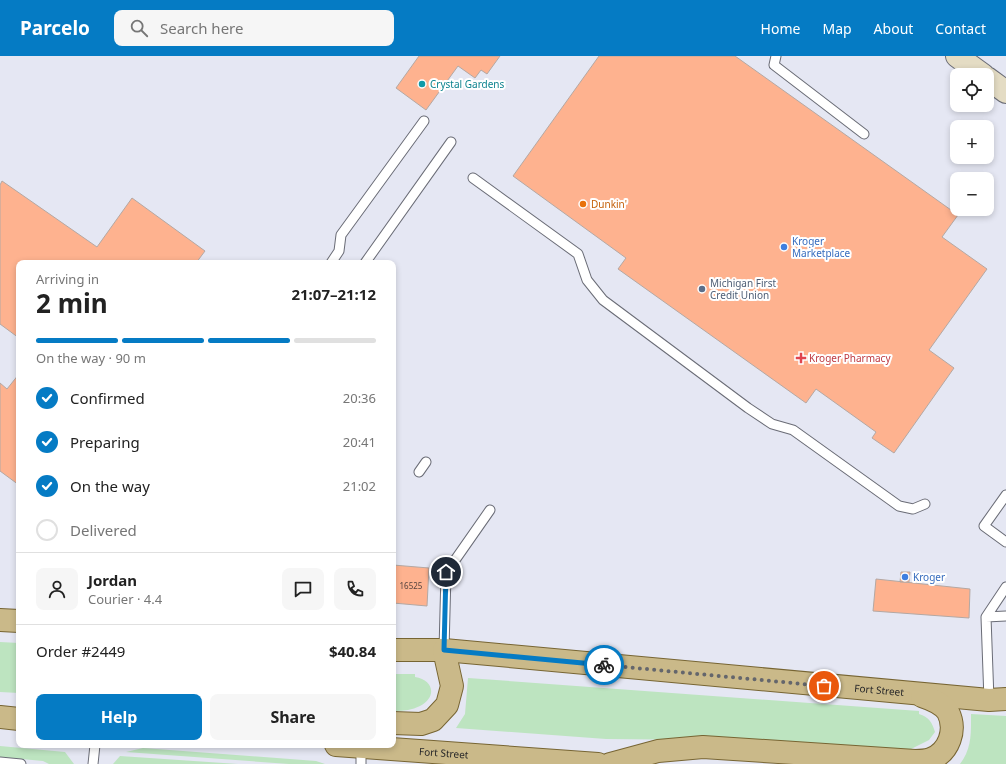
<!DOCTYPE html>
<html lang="en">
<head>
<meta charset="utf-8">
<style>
	body { margin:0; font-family:"Noto Sans",sans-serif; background:#f6f6f6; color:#222; height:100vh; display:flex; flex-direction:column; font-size:15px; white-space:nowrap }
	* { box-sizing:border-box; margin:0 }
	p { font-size:13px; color:#767676 }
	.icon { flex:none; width:22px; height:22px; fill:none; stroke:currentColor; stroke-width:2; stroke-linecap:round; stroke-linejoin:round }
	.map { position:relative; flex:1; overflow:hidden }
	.side { position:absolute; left:16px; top:204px; width:380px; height:488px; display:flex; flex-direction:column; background:#fff; border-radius:8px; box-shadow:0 2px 6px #0003 }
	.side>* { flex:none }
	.controls { position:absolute; left:950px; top:12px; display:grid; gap:8px }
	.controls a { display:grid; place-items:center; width:44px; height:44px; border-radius:8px; background:#fff; box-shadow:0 2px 6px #0003; font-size:20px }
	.pin { position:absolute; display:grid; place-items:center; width:34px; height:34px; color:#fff; margin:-17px; border:2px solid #fff; border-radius:50%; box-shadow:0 1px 4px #0007 }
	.courier { position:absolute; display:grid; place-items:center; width:40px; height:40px; margin:-20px; border:3px solid #057bc4; border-radius:50%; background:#fff; color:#222; box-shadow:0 1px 5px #0007 }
	.summary em { font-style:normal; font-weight:700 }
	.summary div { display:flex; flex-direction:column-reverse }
	.summary { display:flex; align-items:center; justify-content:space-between; height:68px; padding:0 20px }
	h1 { font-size:26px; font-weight:700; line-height:30px }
	.bar { display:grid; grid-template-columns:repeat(4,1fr); gap:6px 4px; align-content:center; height:48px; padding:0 20px }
	.bar i { height:5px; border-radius:3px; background:#e0e0e0 }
	.bar .active { background:#057bc4 }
	.bar p { grid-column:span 4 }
	.line { display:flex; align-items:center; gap:10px; padding:0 20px; border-top:1px solid #e0e0e0 }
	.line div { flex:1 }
	.round { display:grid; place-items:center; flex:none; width:42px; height:42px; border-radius:8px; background:#f6f6f6 }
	ol { padding:0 20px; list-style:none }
	li { display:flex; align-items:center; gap:12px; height:44px }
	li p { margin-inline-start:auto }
	li .icon { padding:4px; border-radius:50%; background:#057bc4; color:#fff; stroke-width:4 }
	li:last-child { color:#767676 }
	li i { width:22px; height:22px; border:2px solid #e0e0e0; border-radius:50% }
	.primary-button { display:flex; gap:8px; margin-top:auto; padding:8px 20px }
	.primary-button a { flex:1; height:46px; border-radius:8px; background:#057bc4; color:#fff; font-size:16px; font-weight:700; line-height:46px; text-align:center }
	.primary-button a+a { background:#f6f6f6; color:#222 }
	header { display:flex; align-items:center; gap:24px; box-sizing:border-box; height:56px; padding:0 20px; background:#057bc4; color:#fff }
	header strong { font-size:19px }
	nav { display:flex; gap:22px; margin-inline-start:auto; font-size:14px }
	.search { width:280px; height:36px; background:#f6f6f6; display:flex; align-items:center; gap:10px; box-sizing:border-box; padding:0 14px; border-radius:8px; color:#767676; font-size:15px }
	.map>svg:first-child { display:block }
</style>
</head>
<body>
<header>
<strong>Parcelo</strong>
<div class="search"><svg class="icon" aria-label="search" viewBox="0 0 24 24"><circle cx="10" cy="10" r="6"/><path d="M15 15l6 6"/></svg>Search here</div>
<nav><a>Home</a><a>Map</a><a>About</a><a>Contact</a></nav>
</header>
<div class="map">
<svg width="1006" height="708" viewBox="0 0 1006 708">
	<rect width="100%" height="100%" fill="#e5e7f3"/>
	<!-- green -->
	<path fill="#bde4c0" d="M0 586 19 587V637L0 636Z
		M393 618H415V621C434 624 437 641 420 650 412 654 404 655 396 655L393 659Z
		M468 622 919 655V658C929 661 932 666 935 676L929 684 907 695 710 684 606 683 456 672 465 658Z
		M971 658 1006 660V708H960C972 692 971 677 971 658Z
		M0 690 65 696 74 708H49L43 705 0 701Z
		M143 692 316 705 325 708H289L126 696Z
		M120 700 238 708H113Z"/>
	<!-- building -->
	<path fill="#feb28f" stroke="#b4a8a3" d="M419 0H500L487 18 481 14 475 22 458 10 426 54 396 32Z
		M599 0H735L958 159 942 181 987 213 929 294 954 312 894 397 872 382 876 376 816 333 806 347 618 213 626 202 513 120Z
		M2 125 97 191 132 142 205 195 196 207H19V282L0 268V129Z
		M19 318V429L0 415V327L7 333Z
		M393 509 429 512 427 550 393 547Z
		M901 516H910L909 526H900Z
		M876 523 970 533 969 562 873 555Z"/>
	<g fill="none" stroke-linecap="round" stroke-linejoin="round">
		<defs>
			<path id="lane" d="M776 0 774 9 864 78
				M473 122 578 198 587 224 603 244 748 352 772 368 793 374 899 450 913 453 925 448
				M331 207 339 195 341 179 424 65
				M365 207 451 86
				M419 416 426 406
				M1006 439 984 470 1006 486
				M986 561 1006 560
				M444 594 446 517 490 454
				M989 644 986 561 1006 531
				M0 706 21 708
				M93 708 95 689
				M361 708V691"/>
			<path id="secondary" d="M957 0 983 19
				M987 22 1006 36"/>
			<g id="primary">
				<path d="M0 564 19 565"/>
				<path id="s1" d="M393 594H444L989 644 1006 643"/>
				<path d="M0 661 19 663"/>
				<path d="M393 667 421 668 433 664 447 649 452 630 444 594"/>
				<path id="s2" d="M336 689 598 708"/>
				<path d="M610 708 658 695 703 691 915 705C920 705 926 705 931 703 949 696 957 674 948 656 943 648 931 643 922 640"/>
			</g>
		</defs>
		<!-- lane casing -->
		<use href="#lane" stroke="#6a6c76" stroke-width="11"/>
		<!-- secondary casing -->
		<use href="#secondary" stroke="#6a6c76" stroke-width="24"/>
		<!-- primary casing -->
		<use href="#primary" stroke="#776533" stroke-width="24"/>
		<!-- lane -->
		<use href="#lane" stroke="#fff" stroke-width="9"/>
		<!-- secondary -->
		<use href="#secondary" stroke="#e4dcc4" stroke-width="22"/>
		<!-- primary -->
		<use href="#primary" stroke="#cab989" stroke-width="22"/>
	</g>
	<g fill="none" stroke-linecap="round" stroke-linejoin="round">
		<!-- done -->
		<path stroke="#64666c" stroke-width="4" stroke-dasharray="0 7.2" d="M604 609 824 630"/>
		<!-- route -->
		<path stroke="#057bc4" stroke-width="5" d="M446 516 444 594 604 609"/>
	</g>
	<!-- markers -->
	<circle fill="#0f9aa8" stroke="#fff" stroke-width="1.5" cx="422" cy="28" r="4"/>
	<circle fill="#e8710a" stroke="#fff" stroke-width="1.5" cx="583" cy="148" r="4"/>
	<g fill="#3f7fe0" stroke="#fff" stroke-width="1.5">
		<circle cx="784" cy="191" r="4"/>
		<circle cx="905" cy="521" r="4"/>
	</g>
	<circle fill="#5c6f8a" stroke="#fff" stroke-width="1.5" cx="702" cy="233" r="4"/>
	<path fill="#e0444e" stroke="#fff" stroke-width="1.5" d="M799 296h4v4h4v4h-4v4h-4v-4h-4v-4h4z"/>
	<g text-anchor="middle" stroke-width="4" stroke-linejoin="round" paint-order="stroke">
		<!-- number labels -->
		<g font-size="8" fill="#57443f">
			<text x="411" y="533">16525</text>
		</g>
		<!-- culture labels -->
		<g font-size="10" fill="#0d838f" stroke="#fff" text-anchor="start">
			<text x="430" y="32">Crystal Gardens</text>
		</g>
		<!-- food labels -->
		<g font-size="10" fill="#c56008" stroke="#fff" text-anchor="start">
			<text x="591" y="152">Dunkin'</text>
		</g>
		<!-- shop labels -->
		<g font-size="10" fill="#366cbe" stroke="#fff" text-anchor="start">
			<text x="792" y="189">Kroger<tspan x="792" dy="12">Marketplace</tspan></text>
			<text x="913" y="525">Kroger</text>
		</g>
		<!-- service labels -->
		<g font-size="10" fill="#4e5e75" stroke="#fff" text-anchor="start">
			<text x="710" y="231">Michigan First<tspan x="710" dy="12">Credit Union</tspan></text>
		</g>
		<!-- health labels -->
		<g font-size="10" fill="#be3a42" stroke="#fff" text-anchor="start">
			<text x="809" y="306">Kroger Pharmacy</text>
		</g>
		<!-- street labels -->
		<g font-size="10" fill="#1f2024" stroke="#fff">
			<text dy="4" stroke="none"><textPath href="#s1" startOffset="488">Fort Street</textPath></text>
			<text dy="4" stroke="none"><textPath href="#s2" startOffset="108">Fort Street</textPath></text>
		</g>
	</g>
</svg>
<div class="controls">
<a><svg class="icon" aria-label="locate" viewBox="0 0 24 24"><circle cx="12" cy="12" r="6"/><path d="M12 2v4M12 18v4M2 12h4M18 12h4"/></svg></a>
<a>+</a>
<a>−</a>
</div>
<div class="pin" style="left:824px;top:630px;background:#ea580c"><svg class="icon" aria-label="bag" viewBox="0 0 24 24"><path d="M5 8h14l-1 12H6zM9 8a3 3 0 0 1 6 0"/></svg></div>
<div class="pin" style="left:446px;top:516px;background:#1f2937"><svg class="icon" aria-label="home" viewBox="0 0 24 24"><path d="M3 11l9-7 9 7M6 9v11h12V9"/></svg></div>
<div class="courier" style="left:604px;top:609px"><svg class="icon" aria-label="bike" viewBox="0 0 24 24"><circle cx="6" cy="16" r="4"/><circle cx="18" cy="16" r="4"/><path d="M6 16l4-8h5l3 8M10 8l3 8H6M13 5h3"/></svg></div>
<section class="side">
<div class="summary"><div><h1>2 min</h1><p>Arriving in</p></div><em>21:07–21:12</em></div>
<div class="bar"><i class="active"></i><i class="active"></i><i class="active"></i><i></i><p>On the way · 90 m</p></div>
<ol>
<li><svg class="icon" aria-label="check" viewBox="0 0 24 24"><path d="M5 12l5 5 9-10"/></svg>Confirmed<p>20:36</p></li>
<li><svg class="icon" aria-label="check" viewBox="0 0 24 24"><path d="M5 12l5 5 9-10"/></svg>Preparing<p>20:41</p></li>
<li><svg class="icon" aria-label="check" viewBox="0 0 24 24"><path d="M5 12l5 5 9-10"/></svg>On the way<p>21:02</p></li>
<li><i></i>Delivered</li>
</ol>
<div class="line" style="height:72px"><a class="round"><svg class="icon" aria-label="person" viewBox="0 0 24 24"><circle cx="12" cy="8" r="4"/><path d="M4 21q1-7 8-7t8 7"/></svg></a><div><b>Jordan</b><p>Courier · 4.4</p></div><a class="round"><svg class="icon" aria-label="chat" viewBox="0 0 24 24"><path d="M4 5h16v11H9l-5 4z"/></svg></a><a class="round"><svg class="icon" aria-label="phone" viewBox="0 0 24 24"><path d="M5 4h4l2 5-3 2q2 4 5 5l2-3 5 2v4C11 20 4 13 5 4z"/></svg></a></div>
<div class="line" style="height:52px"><div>Order #2449</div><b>$40.84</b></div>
<div class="primary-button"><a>Help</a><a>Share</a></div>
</section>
</div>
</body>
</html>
